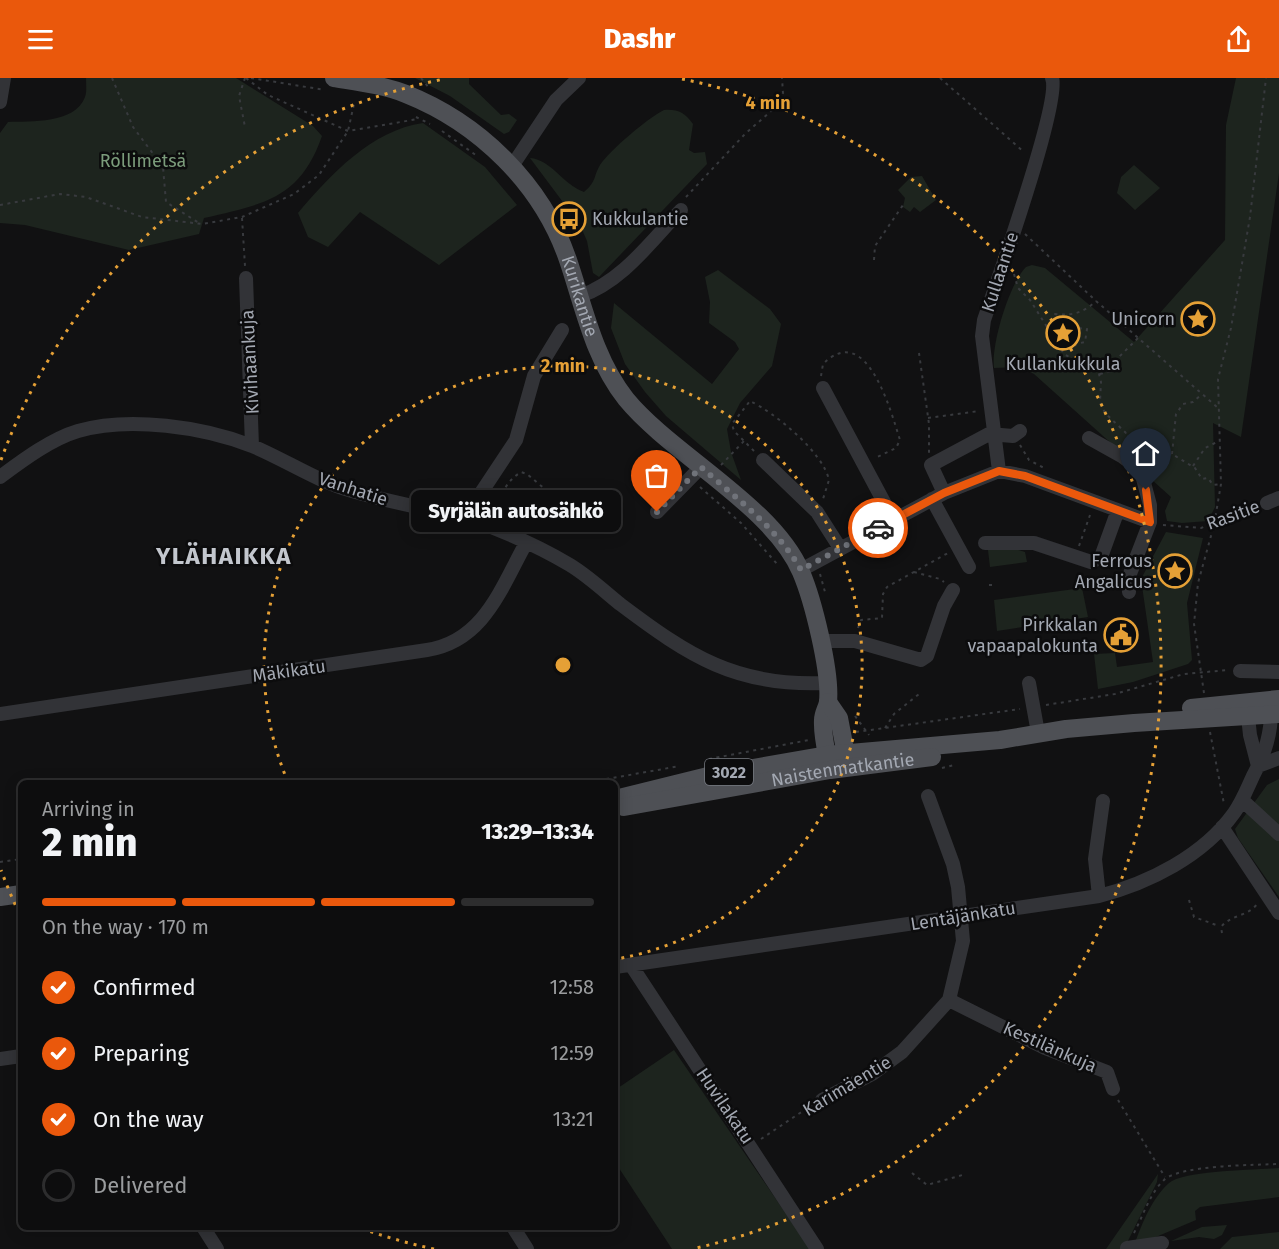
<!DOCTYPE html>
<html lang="en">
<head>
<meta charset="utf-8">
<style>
	body { margin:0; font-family:"Fira Sans",sans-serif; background:#161617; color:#f1f3f6; height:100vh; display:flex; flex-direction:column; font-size:22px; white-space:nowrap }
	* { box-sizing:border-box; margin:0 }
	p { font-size:20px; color:#9a9c9e }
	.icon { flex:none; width:33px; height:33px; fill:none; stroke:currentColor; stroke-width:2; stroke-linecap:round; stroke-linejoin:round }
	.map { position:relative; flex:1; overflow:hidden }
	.drawer { position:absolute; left:18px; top:702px; width:600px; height:450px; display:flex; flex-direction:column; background:#0d0d0e; border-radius:9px; box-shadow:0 3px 15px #0003,0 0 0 2px #2d2d2e }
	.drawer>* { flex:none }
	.pin { position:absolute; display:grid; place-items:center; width:51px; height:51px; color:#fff; margin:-62px -26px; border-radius:50% 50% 50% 0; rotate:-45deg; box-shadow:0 0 6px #0007 }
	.pin .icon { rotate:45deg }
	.courier { position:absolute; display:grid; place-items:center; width:60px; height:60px; margin:-30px; border:4px solid #ea580c; border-radius:50%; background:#fff; color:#222; box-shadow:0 2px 8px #0007 }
	.bubble { position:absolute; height:42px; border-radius:9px; background:#0d0d0e; box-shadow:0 3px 15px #0003,0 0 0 2px #2d2d2e; font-size:20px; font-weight:800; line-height:42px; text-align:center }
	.summary em { font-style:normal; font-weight:800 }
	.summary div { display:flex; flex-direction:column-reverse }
	.summary { display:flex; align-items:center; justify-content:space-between; height:102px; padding:0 24px }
	h1 { font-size:39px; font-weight:800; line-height:45px }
	.bar { display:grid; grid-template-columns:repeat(4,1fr); gap:9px 6px; align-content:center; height:72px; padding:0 24px }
	.bar i { height:8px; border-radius:4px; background:#2d2d2e }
	.bar .selected { background:#ea580c }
	.bar p { grid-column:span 4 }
	ol { padding:0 24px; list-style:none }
	li { display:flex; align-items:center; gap:18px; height:66px }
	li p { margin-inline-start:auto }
	li .icon { padding:6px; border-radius:50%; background:#ea580c; color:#fff; stroke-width:4 }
	li:last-child { color:#9a9c9e }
	li i { width:33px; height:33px; border:3px solid #2d2d2e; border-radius:50% }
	header { display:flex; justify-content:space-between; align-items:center; height:78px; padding:0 24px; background:#ea580c; color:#fff; font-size:27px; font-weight:800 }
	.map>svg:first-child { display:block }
</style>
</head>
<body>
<header><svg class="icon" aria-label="menu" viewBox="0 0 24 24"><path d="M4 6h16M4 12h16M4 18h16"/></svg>Dashr<svg class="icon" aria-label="share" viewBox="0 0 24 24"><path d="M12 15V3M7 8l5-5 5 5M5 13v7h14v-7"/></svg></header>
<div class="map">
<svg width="1279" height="1171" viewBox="0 0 1279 1171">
	<rect width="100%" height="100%" fill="#111112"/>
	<!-- green -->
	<path fill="#1d241e" d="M86 0H236L313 48 322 58C300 121 264 126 204 140L199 156 129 172 25 147 0 145V55L8 44C31 43 75 46 85 19 87 14 86 6 86 0Z
		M415 0H469V6L501 37 509 36 517 42 509 54 504 56 450 18Z
		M1236 0H1279V95L1241 359 1213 345 1215 429 1208 443 1182 445 1167 443 1165 433 1171 419 1034 296 1019 289 994 290C991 267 1009 206 1026 189L1032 187 1045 190 1134 264 1225 162 1226 47Z
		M664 32C678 31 685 35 693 46L689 72 694 75 705 74 707 86 599 199 593 195 587 163 580 147 530 80C552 82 562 106 584 114 597 103 593 99 600 87 610 72 648 40 664 32Z
		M423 45 485 89 517 127 439 187 360 134 328 169 308 159 298 135C330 97 372 52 423 45Z
		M1134 87 1160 110 1135 132 1117 115 1121 99Z
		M922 98 936 122 920 134 914 129 910 134 903 129 905 120 898 112 911 99Z
		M718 192 770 231 781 246 772 288 740 325 727 351 731 374 741 402 666 338 645 314 625 286 611 250 614 225 712 306 739 271 735 264 709 245 710 224 705 199Z
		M1166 454 1203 460 1187 525 1192 582 1188 586 1133 604 1098 611 1094 576 1115 575 1117 589 1153 584 1141 501Z
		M1008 469 1025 474 1027 484 990 489 988 472Z
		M1082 510 1088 539 997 553 994 522Z
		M1279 701V819L1238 760 1235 751 1267 707Z
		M674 972 810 1171H672L615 1084V1012Z
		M1279 1090V1119L1200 1129 1195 1133 1196 1142 1144 1164 1135 1165C1142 1145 1153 1119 1169 1105 1184 1092 1257 1092 1279 1090Z
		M1158 1096 1157 1104 1124 1171H1106Z
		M1227 1147 1222 1157 1214 1161 1199 1159 1171 1163 1202 1149Z
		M1279 1154V1171H1220L1232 1159Z"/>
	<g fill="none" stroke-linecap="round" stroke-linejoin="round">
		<!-- path -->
		<path stroke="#383a3e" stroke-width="2" stroke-dasharray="3 4.5" stroke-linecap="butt" d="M112 0 133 49 163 89 166 124 199 145
			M245 0 239 18 245 49
			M246 0 268 17 348 53 418 41
			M251 0 325 12
			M421 0 429 10
			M940 0 1024 74
			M416 39 430 46
			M442 53 477 78
			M686 119 745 56 779 26 783 15 782 0
			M0 127 60 116 86 119 142 139 202 146 242 139 294 116 319 97 348 53 354 26
			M563 132 572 148
			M242 140 245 188
			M1025 156 1096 223 1217 329
			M874 182 875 168 903 127
			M1014 196 1018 210 1030 222 1064 276 1099 296 1101 304 1100 324 1105 335 1126 355 1136 357 1139 367 1151 368V375L1163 378 1172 376 1195 390 1202 401 1208 400 1213 407 1221 406
			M1062 271H1074L1076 266 1085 264 1087 251 1078 250 1055 236C1072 238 1083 235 1096 223
			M919 275 929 346V375
			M1100 296 1113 293 1117 281 1138 260
			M821 298 823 286C867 242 891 334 900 362L896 370 875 380
			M928 340 979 333
			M1020 367 1029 382 1046 391
			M754 373 734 353 732 346 750 323C775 335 823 374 829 402L823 421
			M1172 376 1176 336 1183 326 1193 324 1202 316
			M721 387 744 363
			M1193 388 1205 370 1219 363
			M700 409 741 445 778 487
			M500 438C497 420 506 403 521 394L527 396 577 438
			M1163 447 1201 450 1256 429
			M1079 468 1090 437
			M914 494 940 501 944 504
			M820 496 825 514
			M989 507H992
			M858 550 861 542 882 540 883 516 887 509 948 475
			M1092 567H1095
			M1204 615 1194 546 1198 505 1214 447 1221 406 1218 301 1231 250 1250 139 1266 0
			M1046 627 1115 616 1184 596 1228 592
			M855 638 869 657
			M885 650 894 636 919 616
			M856 654 1020 631
			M1210 654 1224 726
			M709 681 809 662
			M942 690 954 687
			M584 705 680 688
			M0 784 21 781
			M1189 822 1194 839 1219 848
			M1222 855 1221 849C1230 837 1249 838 1257 826
			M1118 1022 1165 1099
			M761 1061 812 1027
			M912 1095 927 1107 966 1096
			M1134 1155C1143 1138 1150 1115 1164 1102 1179 1087 1256 1087 1279 1086"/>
		<!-- minor -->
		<path stroke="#323337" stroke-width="14" d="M0 24 4 0
			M512 88 556 22 579 0
			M246 200 252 368
			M580 218C622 204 651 163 681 132
			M823 310 893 441
			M1089 360 1123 379 1138 390 1142 397 1150 427V444L1128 501 1129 514
			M763 382 817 434 840 470
			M999 393 982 258 984 242C996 207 1061 23 1052 0
			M0 399C23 382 51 361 78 353 129 338 204 349 252 368 286 382 316 403 352 413 379 421 407 427 436 433 446 436 457 436 467 440 501 452 538 468 570 487 588 498 604 513 620 526 689 578 736 609 826 605
			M944 415 931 387 989 356 1013 358 1020 353
			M932 421 969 489
			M1267 425 1279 420
			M657 434 701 389
			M465 439 516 362 534 298 562 252
			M985 465H1034L1091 484 1101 479 1118 432
			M801 492 944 415 999 393 1025 398 1150 444
			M820 563H855L921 582 927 578 944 528 953 512
			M1240 593 1279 594
			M1029 605 1038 655
			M1247 629 1250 657 1258 688
			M0 636 427 572C484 563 501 510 526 465
			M1258 688 1279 680
			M1242 722 1279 756
			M1222 749 1279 835
			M1099 818 1095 781 1103 723
			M631 887 817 1171
			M615 889 1099 818C1149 805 1203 778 1234 735 1242 724 1247 711 1253 698 1265 675 1272 655 1271 628
			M949 922 1045 970 1107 994 1113 1011
			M0 981 21 978
			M822 1022 872 996 902 974 949 922 963 863 958 809 953 786 928 718
			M203 1149 217 1171
			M513 1149 527 1171
			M1127 1170 1162 1165"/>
		<!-- major -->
		<g stroke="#4e5055" stroke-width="18">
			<path id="s1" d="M334 0C358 4 383 7 406 16 479 45 542 106 568 182 584 229 594 281 626 321 671 376 773 428 801 494 813 522 831 594 828 624 827 630 823 635 823 642 822 658 827 676 830 692"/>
			<path d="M828 624 839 640 848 687"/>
			<path d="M1191 630 1279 621"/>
			<path d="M615 721 708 698 827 677 1000 662 1066 651 1134 645 1279 636"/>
			<path id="s2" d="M624 729 830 692 932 679"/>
			<path d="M0 819 21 816"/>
		</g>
	</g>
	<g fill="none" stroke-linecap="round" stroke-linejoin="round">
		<!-- done -->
		<path stroke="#70737a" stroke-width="6" stroke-dasharray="0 10.8" d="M657 434 701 389C737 421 777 450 801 492L878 450"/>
		<!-- route -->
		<path stroke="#ea580c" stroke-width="8" d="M878 450 944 415 999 393 1025 398 1150 444 1146 412"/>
	</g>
	<!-- distance rings -->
	<g fill="none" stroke="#e5a036" stroke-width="3" stroke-dasharray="3 6">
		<path d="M288 704A299 299 0 1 1 617 881"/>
		<path d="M434 1171A598 598 0 0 1 363 1151M19 835A598 598 0 0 1 1 792M1 382A598 598 0 0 1 444 1M682 1A598 598 0 0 1 692 1171"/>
	</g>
	<!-- icons -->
	<defs>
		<symbol id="bus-ring" viewBox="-11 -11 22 22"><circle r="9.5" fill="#0c0c0d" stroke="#e5a036" stroke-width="1.5"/><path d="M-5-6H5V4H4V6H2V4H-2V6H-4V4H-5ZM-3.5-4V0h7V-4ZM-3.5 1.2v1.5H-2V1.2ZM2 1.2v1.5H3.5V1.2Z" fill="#e5a036"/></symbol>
		<symbol id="sight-ring" viewBox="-11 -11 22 22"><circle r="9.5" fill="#0c0c0d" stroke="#e5a036" stroke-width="1.5"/><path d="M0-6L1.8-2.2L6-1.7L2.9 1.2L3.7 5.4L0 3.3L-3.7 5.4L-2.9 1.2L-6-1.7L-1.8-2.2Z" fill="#e5a036"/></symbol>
		<symbol id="civic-ring" viewBox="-11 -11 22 22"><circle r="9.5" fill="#0c0c0d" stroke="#e5a036" stroke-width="1.5"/><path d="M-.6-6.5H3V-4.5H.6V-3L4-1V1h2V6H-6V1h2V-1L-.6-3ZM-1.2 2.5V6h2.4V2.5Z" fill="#e5a036"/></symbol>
	</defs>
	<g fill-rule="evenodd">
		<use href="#bus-ring" x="550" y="122" width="38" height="38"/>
		<use href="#sight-ring" x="1179" y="222" width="38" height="38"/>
		<use href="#sight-ring" x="1044" y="236" width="38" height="38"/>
		<use href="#sight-ring" x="1156" y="474" width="38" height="38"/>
		<use href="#civic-ring" x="1102" y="538" width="38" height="38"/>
	</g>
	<g text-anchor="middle" stroke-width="5" stroke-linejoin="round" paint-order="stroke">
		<!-- shield labels -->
		<rect fill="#0c0c0d" stroke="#767980" stroke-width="1.5" x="705" y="681" width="48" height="26" rx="4.5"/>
		<g font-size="16" font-weight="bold" fill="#a3a8b2">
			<text x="729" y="700">3022</text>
		</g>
		<!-- park labels -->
		<g font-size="18" fill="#7b9c7b" stroke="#0c0c0d">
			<text x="143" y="89">Röllimetsä</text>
		</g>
		<!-- poi labels -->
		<g font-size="18" fill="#a3a8b2" stroke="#0c0c0d" text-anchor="end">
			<text x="592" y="147" text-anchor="start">Kukkulantie</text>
			<text x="1175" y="247">Unicorn</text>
			<text x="1063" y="292" text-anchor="middle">Kullankukkula</text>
			<text x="1152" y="489">Ferrous<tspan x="1152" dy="21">Angalicus</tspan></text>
			<text x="1098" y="553">Pirkkalan<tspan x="1098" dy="21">vapaapalokunta</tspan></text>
		</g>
		<!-- street labels -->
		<g font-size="18" fill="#a3a8b2" stroke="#0c0c0d">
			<text transform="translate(1000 194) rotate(-72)" y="6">Kullaantie</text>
			<text dy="6" stroke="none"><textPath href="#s1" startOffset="351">Kurikantie</textPath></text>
			<text transform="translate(250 284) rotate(-93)" y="6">Kivihaankuja</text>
			<text transform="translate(353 411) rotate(18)" y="6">Vanhatie</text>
			<text transform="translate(1233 437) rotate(-20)" y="6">Rasitie</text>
			<text transform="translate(289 593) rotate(-8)" y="6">Mäkikatu</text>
			<text dy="6" stroke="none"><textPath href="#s2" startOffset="222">Naistenmatkantie</textPath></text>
			<text transform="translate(963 838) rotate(-9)" y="6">Lentäjänkatu</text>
			<text transform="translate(1050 969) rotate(24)" y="6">Kestilänkuja</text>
			<text transform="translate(847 1008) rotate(-31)" y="6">Karimäentie</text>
			<text transform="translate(725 1028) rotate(56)" y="6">Huvilakatu</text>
		</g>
		<!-- district labels -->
		<g font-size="24" font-weight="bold" letter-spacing="1.5" fill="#c3c7ce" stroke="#0c0c0d">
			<text x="224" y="486">YLÄHAIKKA</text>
		</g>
	</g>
	<circle cx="563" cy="587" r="9" fill="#e5a036" stroke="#0c0c0d" stroke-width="3"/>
	<g font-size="18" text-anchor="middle" font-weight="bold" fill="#e5a036" stroke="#0c0c0d" stroke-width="5" stroke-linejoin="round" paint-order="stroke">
		<text x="768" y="31">4 min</text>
		<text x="563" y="294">2 min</text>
	</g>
</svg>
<div class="pin" style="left:657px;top:434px;background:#ea580c"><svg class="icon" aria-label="bag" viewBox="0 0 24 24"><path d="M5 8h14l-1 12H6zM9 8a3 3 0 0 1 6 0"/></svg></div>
<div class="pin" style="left:1146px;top:412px;background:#1f2937"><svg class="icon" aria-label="home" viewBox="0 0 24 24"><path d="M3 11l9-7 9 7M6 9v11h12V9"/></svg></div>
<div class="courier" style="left:878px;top:450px"><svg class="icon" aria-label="car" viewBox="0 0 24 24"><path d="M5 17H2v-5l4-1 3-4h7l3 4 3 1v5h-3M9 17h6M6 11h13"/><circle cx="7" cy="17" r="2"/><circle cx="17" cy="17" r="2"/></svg></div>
<div class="bubble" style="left:411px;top:412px;width:210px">Syrjälän autosähkö</div>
<section class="drawer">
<div class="summary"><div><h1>2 min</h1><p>Arriving in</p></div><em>13:29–13:34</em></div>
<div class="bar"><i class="selected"></i><i class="selected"></i><i class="selected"></i><i></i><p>On the way · 170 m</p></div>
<ol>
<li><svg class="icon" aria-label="check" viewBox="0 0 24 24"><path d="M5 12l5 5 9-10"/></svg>Confirmed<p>12:58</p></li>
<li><svg class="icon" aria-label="check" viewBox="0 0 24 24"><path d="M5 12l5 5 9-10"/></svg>Preparing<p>12:59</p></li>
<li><svg class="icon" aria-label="check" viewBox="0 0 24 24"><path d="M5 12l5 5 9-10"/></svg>On the way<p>13:21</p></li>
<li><i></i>Delivered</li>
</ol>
</section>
</div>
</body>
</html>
